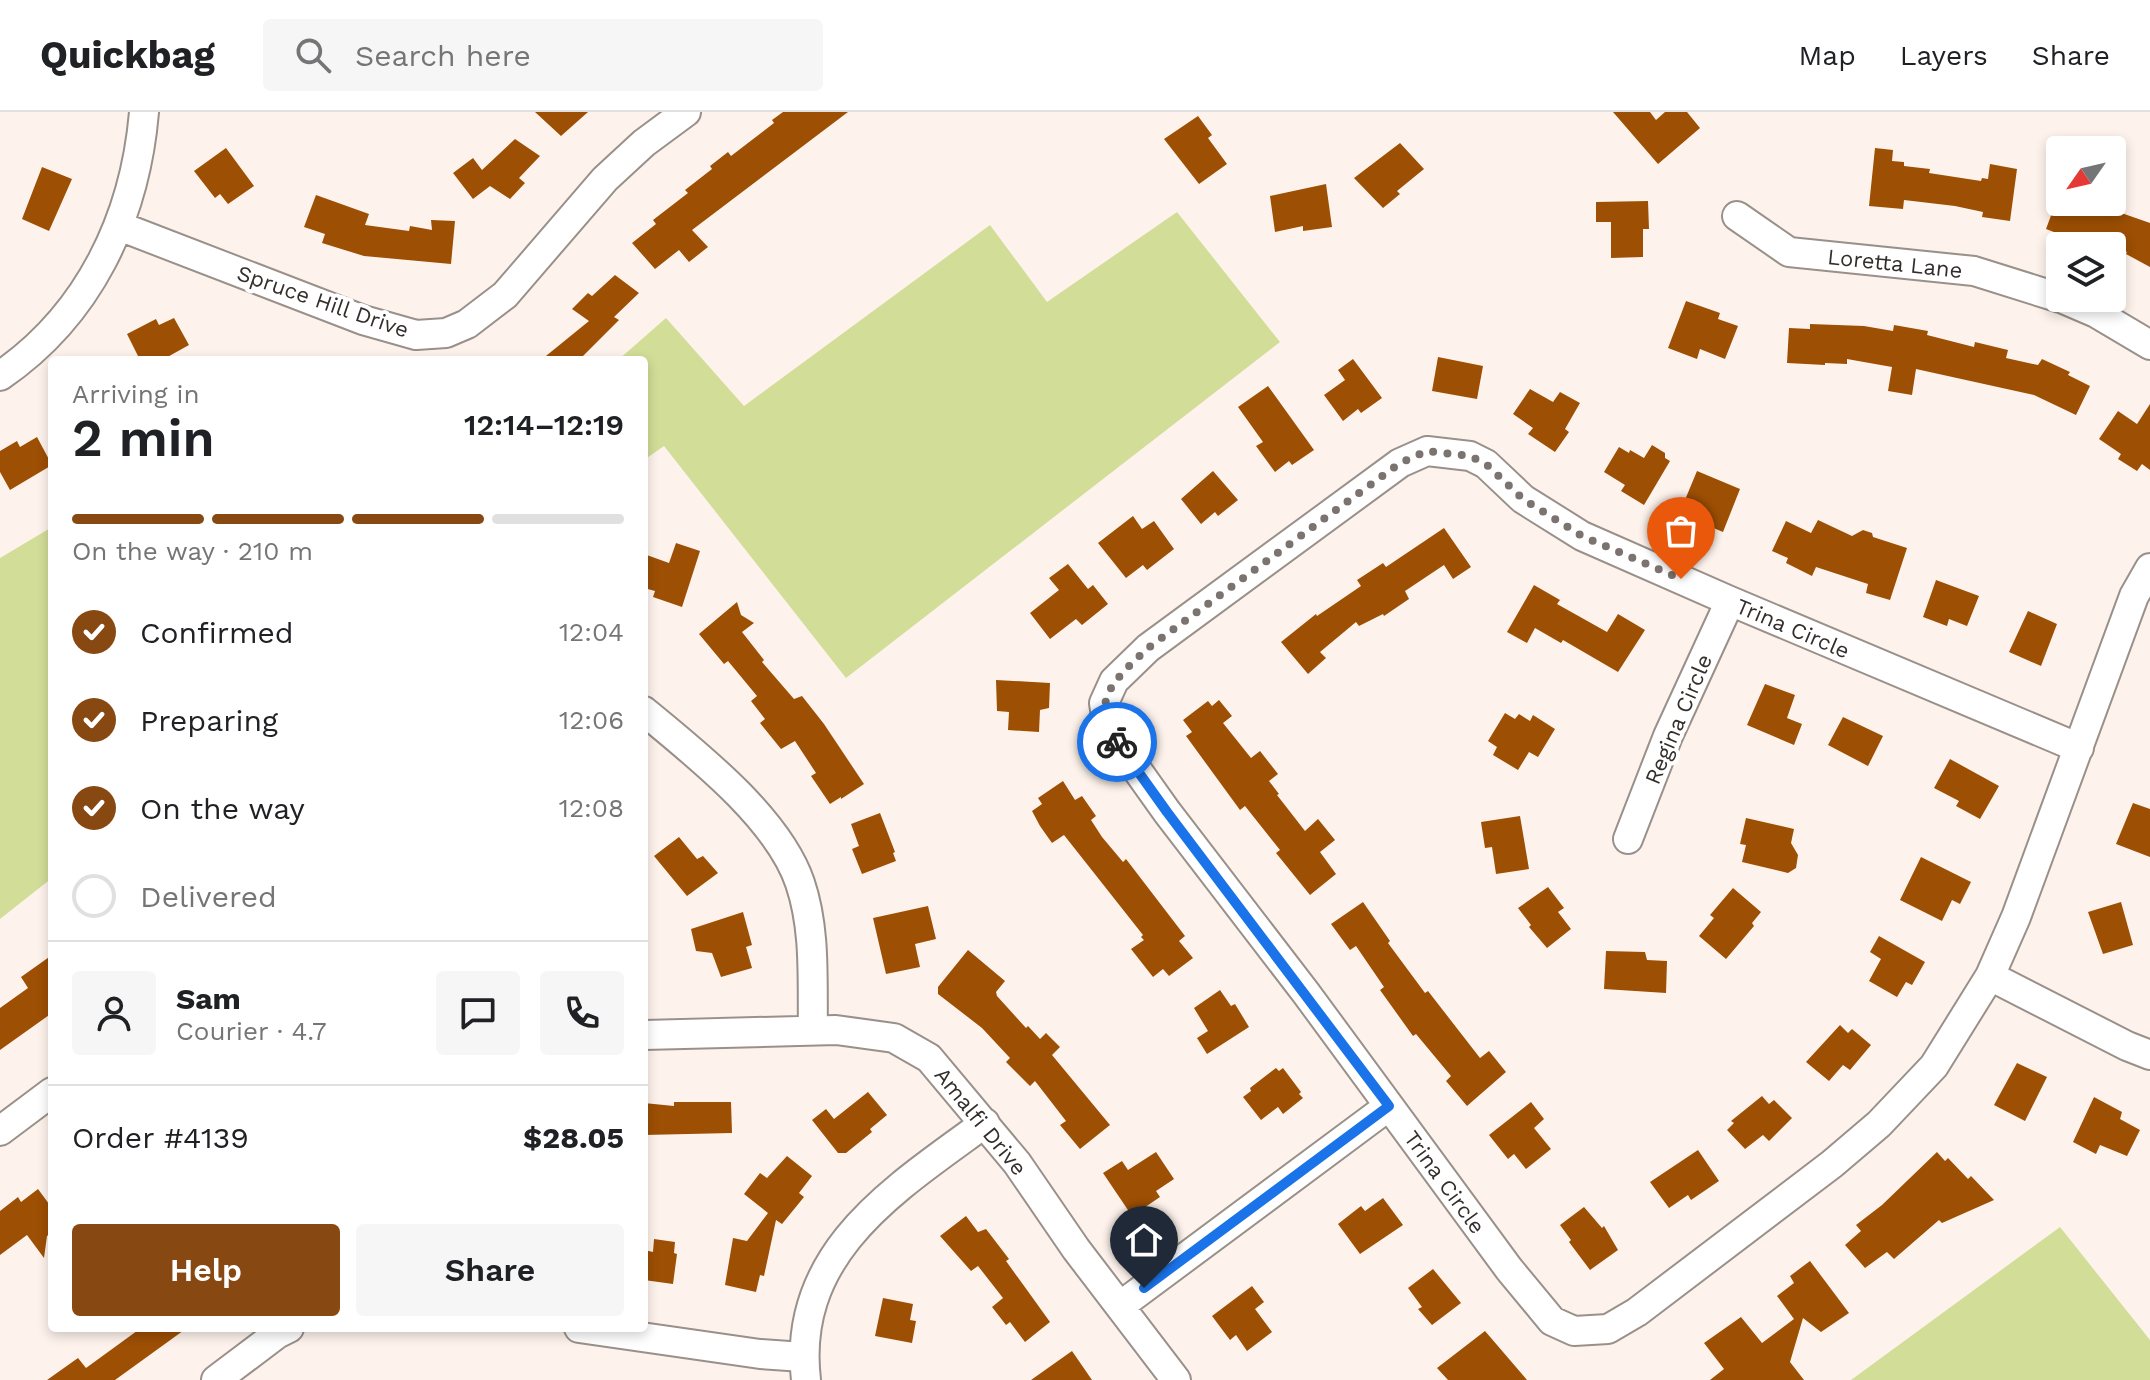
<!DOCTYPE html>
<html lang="en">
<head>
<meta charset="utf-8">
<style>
	body { margin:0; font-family:"Work Sans",sans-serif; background:#f6f6f6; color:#202124; height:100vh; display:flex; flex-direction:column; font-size:30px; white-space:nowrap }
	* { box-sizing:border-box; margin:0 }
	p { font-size:26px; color:#757577 }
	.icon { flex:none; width:44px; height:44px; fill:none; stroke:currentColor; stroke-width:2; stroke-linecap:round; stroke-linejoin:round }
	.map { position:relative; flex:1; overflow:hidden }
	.sheet { position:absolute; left:48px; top:244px; width:600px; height:976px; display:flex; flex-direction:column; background:#fff; border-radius:8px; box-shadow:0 4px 12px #0003 }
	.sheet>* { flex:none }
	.needle { width:52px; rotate:236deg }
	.tools { position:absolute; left:2046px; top:24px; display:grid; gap:16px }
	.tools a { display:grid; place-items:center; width:80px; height:80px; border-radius:8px; background:#fff; box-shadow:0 4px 12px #0003; font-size:40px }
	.pin { position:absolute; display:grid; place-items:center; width:68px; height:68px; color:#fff; margin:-82px -34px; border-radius:50% 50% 50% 0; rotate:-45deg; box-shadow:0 0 8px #0007 }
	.pin .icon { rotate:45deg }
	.courier { position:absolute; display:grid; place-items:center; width:80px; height:80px; margin:-40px; border:6px solid #1a73e8; border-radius:50%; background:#fff; color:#222; box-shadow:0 2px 10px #0007 }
	.headline em { font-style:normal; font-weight:600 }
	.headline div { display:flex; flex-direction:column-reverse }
	.headline { display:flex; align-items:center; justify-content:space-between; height:136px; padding:0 24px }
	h1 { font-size:52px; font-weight:600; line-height:60px }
	.bar { display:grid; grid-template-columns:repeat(4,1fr); gap:12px 8px; align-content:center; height:96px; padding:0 24px }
	.bar i { height:10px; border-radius:6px; background:#e0e0e0 }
	.bar .current { background:#884811 }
	.bar p { grid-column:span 4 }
	.line { display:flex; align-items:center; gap:20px; padding:0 24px; border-top:2px solid #e0e0e0 }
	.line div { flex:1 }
	.round { display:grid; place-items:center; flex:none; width:84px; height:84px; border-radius:8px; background:#f6f6f6 }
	ol { padding:0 24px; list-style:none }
	li { display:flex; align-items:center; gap:24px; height:88px }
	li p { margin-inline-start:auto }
	li .icon { padding:8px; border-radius:50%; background:#884811; color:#fff; stroke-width:4 }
	li:last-child { color:#757577 }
	li i { width:44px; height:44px; border:4px solid #e0e0e0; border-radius:50% }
	.primary-button { display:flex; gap:16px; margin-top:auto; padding:16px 24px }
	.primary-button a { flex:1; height:92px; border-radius:8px; background:#884811; color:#fff; font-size:32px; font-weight:600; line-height:92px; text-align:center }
	.primary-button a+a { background:#f6f6f6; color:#202124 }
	header { display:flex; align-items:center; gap:48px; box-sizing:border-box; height:112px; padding:0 40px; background:#fff; border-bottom:2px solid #e0e0e0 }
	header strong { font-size:38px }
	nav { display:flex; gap:44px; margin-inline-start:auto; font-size:28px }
	.search { width:560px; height:72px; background:#f6f6f6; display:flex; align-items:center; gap:20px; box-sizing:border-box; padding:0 28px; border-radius:8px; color:#757577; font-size:30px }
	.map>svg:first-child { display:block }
</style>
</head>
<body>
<header>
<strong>Quickbag</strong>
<div class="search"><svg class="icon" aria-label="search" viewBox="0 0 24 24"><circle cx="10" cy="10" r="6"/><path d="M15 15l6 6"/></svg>Search here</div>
<nav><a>Map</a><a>Layers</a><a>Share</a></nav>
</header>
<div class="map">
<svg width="2150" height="1268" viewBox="0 0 2150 1268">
	<rect width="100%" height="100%" fill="#fef3ec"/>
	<!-- green -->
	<path fill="#d2dd98" d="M1177 100 1280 230 846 566 664 334 644 348V248H618L666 206 744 294 990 113 1047 190Z
		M52 415V766L0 807V446Z
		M2060 1115 2150 1228V1268H1851Z"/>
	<!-- building -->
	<path fill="#9d4f04" d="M535 0H588L561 24Z
		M783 0H848L692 118 708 135 689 150 679 138 655 157 632 131 656 112 653 108 688 81 685 78 712 57 710 54 728 40 731 44 774 11 772 8Z
		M1613 0H1650L1656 8 1665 0H1687L1700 16 1658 52Z
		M1198 4 1212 23 1208 26 1227 52 1199 72 1164 27Z
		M515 27 540 44 519 66 525 71 510 87 490 74 473 87 453 61 473 46 482 58Z
		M1400 31 1424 57 1397 79 1400 82 1383 96 1354 66Z
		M226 36 254 74 228 92 220 82 215 86 194 59Z
		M1875 36 1893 38 1892 49 1904 50V54L1930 57 1929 61 1981 69 1982 66 1988 67 1990 52 2017 57 2010 109 1982 105 1983 100 1955 94 1904 88 1903 97 1869 94Z
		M42 55 72 67 49 119 22 107Z
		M1326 72 1332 115 1303 119V114L1275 120 1270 84Z
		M316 83 369 102 365 113 409 119 410 114 432 118 431 108 455 109 451 152 364 144 322 131 325 122 304 115Z
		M1648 89 1649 117H1643V145L1611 146V110H1596V90Z
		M2056 90H2090L2150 111V155L2126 142 2127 140 2079 122 2077 129 2046 117Z
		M615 163 639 181 614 205 619 208 579 248H541L589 209 572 197 588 181 592 184Z
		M1686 189 1720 201 1718 207 1738 214 1725 247 1700 237 1697 247 1668 236Z
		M174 206 189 233 162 248H140L127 222 156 207 159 213Z
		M1810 212 1864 214 1893 219 1894 213 1928 219 1927 223 1974 235 1975 230 2008 238 2006 246 2038 253 2042 247 2070 260 2068 263 2090 274 2076 303 2034 283 1916 257 1912 283 1888 279 1892 255 1847 247V252L1825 251V253L1787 251 1789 216 1810 217Z
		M1438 245 1483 254 1477 287 1432 279Z
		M1353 247 1382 286 1361 301 1358 297 1343 309 1324 283 1345 268 1338 258Z
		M1268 274 1314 338 1292 353 1289 349 1275 360 1256 334 1263 330 1238 295Z
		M1530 277 1553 290 1560 280 1580 291 1565 317 1569 320 1555 340 1528 322 1533 316 1513 302Z
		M2150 292V358L2142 352 2137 359 2118 347 2121 342 2099 327 2118 299 2137 312Z
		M37 325 52 353 10 378 0 360V339L17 329 20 335Z
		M1652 333 1665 341V346L1670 349 1644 393 1621 379 1625 373 1604 360 1619 335 1629 341 1630 338 1644 346Z
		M1213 359 1238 388 1218 404 1215 400 1201 412 1181 387Z
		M1697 359 1740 377 1723 420 1704 412 1701 417 1677 407Z
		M1133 404 1142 417 1154 409 1174 437 1147 458 1143 453 1126 466 1098 431Z
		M1818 408 1852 424 1863 418 1872 421 1873 425 1907 436 1890 488 1866 481 1868 472 1816 455 1812 464 1786 451 1788 446 1772 439 1786 409 1811 421Z
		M1444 416 1471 455 1453 467 1444 453 1405 479 1409 487 1384 504 1383 502 1359 514 1356 510 1320 540 1326 546 1308 562 1281 530 1316 502 1317 504 1361 474 1357 468 1383 451 1386 455Z
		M676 431 700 439 682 495 653 485 655 479 644 476V442L669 451Z
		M1068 452 1088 477 1093 473 1108 492 1082 513 1076 507 1050 527 1030 501 1059 478 1049 466Z
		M1936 468 1979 484 1967 514 1949 507 1947 514 1923 505Z
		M1534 473 1560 488 1557 492 1607 520 1618 502 1645 518 1618 560 1563 528 1561 531 1535 516 1527 531 1507 520Z
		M737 490 741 503 754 511 742 520 764 548 762 550 794 587 802 584 824 612 864 672 841 687V685L830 692 811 664 816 661 795 629 781 637 760 611 765 607 751 589 757 584 728 549 724 552 699 522Z
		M2028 499 2057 512 2041 554 2009 540Z
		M996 568 1050 571 1049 596 1040 598 1039 620 1008 618 1009 600 997 599Z
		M1765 572 1795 583 1787 606 1802 612 1794 633 1747 613Z
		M1219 588 1232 604 1223 611 1251 646 1260 639 1278 662 1269 669 1279 682 1277 683 1305 719 1318 707 1335 728 1320 740 1336 762 1310 783 1276 741 1280 738 1245 694 1240 698 1186 624 1192 620 1183 608 1208 589 1212 594Z
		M1505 601 1515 607 1519 602 1530 609 1533 603 1555 617 1538 645 1529 640 1518 658 1493 643 1497 635 1488 629Z
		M1843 605 1883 624 1868 654 1828 633Z
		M1950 647 1999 674 1980 707 1956 694 1959 689 1934 676Z
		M1063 669 1075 688 1082 684 1096 704 1091 708 1102 725 1123 750 1126 747 1185 824 1179 829 1193 846 1169 864 1163 857 1153 865 1131 837 1144 828 1141 825 1143 823 1064 723 1052 731 1040 714 1032 699 1042 692 1038 686Z
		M2133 691 2150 697V745L2116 732Z
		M880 701 895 740 893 741 896 749 862 762 852 737 859 734 851 712Z
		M1520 704 1529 757 1496 762 1492 735 1485 736 1481 710Z
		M1746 706 1794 717 1791 731 1798 743 1796 756 1788 761 1742 750 1746 733 1740 732Z
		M679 725 697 747 703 744 718 761 687 784 654 744Z
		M1921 745 1971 770 1960 792 1952 788 1942 809 1900 788Z
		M1548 775 1564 796 1558 800 1571 817 1547 836 1529 815 1531 813 1518 796Z
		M1733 776 1761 800 1752 811 1754 814 1726 847 1699 824 1714 806 1710 803Z
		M1363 790 1390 829 1388 831 1425 881 1428 879 1480 946 1489 939 1506 960 1467 994 1446 969 1451 964 1416 922 1413 924 1380 878 1384 875 1356 834 1350 838 1331 812Z
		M2121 790 2133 833 2103 842 2088 800Z
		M928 794 936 827 915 832 920 855 886 862 873 806Z
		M743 800 752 833 746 835 752 856 721 865 712 841 696 839 691 817Z
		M1879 824 1925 850 1912 873 1906 870 1897 885 1869 869 1881 847 1870 840Z
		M968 838 1005 869 996 880 997 884 1026 916 1028 914 1040 927 1046 921 1060 935 1052 943 1110 1013 1080 1037 1060 1013 1066 1009 1035 969 1030 974 1006 950 1010 946 982 916 938 882V875Z
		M1606 839 1645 840 1647 848 1667 849 1666 881 1604 877Z
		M52 843V901L0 938V896L28 876 21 865Z
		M1220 878 1231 894 1235 892 1249 915 1207 942 1197 926 1208 919 1194 896Z
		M1840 913 1848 921 1852 917 1871 933 1850 958 1843 953 1829 969 1806 950Z
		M2017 951 2047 965 2025 1009 1994 993Z
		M1276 956 1279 959 1283 956 1301 980 1299 982 1303 986 1283 1002 1278 995 1261 1008 1243 985 1251 979 1250 976Z
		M868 980 887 1003 870 1017 872 1020 846 1041H838L812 1008 826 997 834 1007Z
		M1762 984 1769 992 1774 988 1792 1006 1769 1029 1763 1023 1745 1037 1727 1018 1734 1011 1731 1009Z
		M2094 985 2122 1000 2120 1007 2140 1018 2127 1044 2100 1033 2096 1042 2073 1030Z
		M674 990H731L732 1021 644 1023V991L674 994Z
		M1531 990 1544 1007 1534 1016 1551 1037 1526 1057 1514 1042 1508 1047 1489 1023Z
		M1698 1038 1719 1069 1691 1088 1688 1083 1669 1096 1650 1070Z
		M1156 1040 1174 1067 1156 1079 1160 1085 1132 1104 1103 1061 1122 1049 1128 1058Z
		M1937 1040 1945 1049 1948 1046 1968 1067 1971 1064 1994 1088 1942 1111 1939 1108 1894 1147 1887 1140 1865 1156 1845 1133 1861 1119 1856 1113 1882 1093Z
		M787 1044 812 1064 799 1081 804 1085 782 1112 776 1108 764 1164 760 1163 756 1180 725 1173 733 1126 747 1129 768 1101 744 1082 760 1061 767 1066Z
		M38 1077 52 1096V1120L47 1124 44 1146 27 1123 0 1143V1099L18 1085 21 1090Z
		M1383 1086 1403 1113 1360 1142 1338 1112 1361 1094 1365 1099Z
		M1584 1095 1602 1116 1604 1114 1618 1138 1590 1158 1569 1130 1571 1128 1560 1113Z
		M966 1104 978 1120 986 1117 1009 1147 1006 1149 1050 1210 1025 1230 1010 1210 1006 1213 992 1195 1003 1186 978 1154 971 1159 940 1124Z
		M654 1127 675 1130 674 1141 677 1142 673 1172 644 1168V1138L653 1140Z
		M1810 1149 1849 1201 1821 1220 1803 1206 1790 1250 1804 1268H1710L1724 1257 1704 1231 1741 1205 1762 1231 1794 1207 1777 1184 1794 1171 1790 1164Z
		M1433 1157 1461 1191 1432 1213 1418 1197 1422 1195 1408 1176Z
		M1252 1174 1264 1190 1255 1197 1272 1220 1247 1239 1236 1223 1230 1228 1212 1204Z
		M883 1186 913 1192 910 1208 916 1209 912 1231 875 1224Z
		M141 1216H187L115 1268H47L78 1246 86 1256Z
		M1485 1219 1527 1268H1448L1437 1256Z
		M1072 1239 1092 1268H1031Z"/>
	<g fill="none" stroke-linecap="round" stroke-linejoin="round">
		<defs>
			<path id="minor" d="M1737 104 1789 140 1974 159 2060 186
				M119 114 363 208 416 223 446 221 467 212 505 183 605 67 644 31 686 0
				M2061 186 2096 201 2150 233
				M0 264C89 203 135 106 144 0
				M644 599C696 642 778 706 800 771 816 818 812 869 813 918
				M2079 636 1730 489 1582 424 1523 387 1486 352 1470 344 1427 339 1400 351 1148 536 1114 569 1104 591 1108 617 1167 700 1306 881 1509 1157 1552 1209 1574 1219 1608 1217 1637 1200 1832 1052 1879 1012 1934 954 1990 864 2016 805 2134 484 2150 456
				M1628 727 1668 624 1730 489
				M1990 864 2127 934 2150 943
				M644 923 836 918 894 926 929 946 1017 1051 1076 1137 1176 1268
				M0 1019 52 980
				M1120 1194 1389 994
				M579 1216 760 1242 803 1245
				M216 1268 277 1222 289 1216
				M806 1268C791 1140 895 1077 985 1011"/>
		</defs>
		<!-- minor casing -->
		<use href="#minor" stroke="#9a908a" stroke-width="32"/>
		<!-- minor -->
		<use href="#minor" stroke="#fff" stroke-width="28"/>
	</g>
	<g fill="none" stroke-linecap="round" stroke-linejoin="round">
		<!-- done -->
		<path stroke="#7a736f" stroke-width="8" stroke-dasharray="0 14.4" d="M1117 630C1087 588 1118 565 1148 536L1400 351 1427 339 1470 344 1486 352 1523 387 1582 424 1681 467"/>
		<!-- route -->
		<path stroke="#1a73e8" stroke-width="10" d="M1117 630 1167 700 1389 994 1144 1176"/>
	</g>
	<g text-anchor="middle" stroke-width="8" stroke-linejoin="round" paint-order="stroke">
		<!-- street labels -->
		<g font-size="22" fill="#332e2c" stroke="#fff">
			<text transform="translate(1895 151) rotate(6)" y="8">Loretta Lane</text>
			<text transform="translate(323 189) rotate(19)" y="8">Spruce Hill Drive</text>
			<text transform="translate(1793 516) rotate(23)" y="8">Trina Circle</text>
			<text transform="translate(1678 607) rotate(-67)" y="8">Regina Circle</text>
			<text transform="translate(981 1009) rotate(51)" y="8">Amalfi Drive</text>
			<text transform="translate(1445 1070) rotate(54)" y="8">Trina Circle</text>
		</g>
	</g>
</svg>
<div class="tools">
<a><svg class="needle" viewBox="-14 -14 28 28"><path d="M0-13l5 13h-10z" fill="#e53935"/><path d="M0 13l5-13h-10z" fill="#757577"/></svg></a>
<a><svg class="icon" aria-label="layers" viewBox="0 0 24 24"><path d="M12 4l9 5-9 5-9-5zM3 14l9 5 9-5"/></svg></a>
</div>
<div class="pin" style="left:1681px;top:467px;background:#ea580c"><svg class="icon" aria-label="bag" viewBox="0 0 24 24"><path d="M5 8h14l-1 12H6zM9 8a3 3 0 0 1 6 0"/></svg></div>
<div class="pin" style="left:1144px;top:1176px;background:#1f2937"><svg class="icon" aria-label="home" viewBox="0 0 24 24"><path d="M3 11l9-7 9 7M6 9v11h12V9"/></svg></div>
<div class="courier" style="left:1117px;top:630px"><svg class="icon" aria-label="bike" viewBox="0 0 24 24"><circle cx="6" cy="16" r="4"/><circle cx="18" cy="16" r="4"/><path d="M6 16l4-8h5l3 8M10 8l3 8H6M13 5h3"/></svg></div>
<section class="sheet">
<div class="headline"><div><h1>2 min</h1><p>Arriving in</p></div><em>12:14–12:19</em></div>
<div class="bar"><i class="current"></i><i class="current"></i><i class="current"></i><i></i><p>On the way · 210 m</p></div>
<ol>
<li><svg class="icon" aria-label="check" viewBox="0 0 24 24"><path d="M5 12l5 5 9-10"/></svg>Confirmed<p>12:04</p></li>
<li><svg class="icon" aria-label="check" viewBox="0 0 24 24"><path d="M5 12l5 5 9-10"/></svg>Preparing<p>12:06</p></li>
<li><svg class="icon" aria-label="check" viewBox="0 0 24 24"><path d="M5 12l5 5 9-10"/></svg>On the way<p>12:08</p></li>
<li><i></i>Delivered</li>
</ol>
<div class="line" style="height:144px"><a class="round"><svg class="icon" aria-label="person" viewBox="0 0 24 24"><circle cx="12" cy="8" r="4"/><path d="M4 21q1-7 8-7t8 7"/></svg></a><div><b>Sam</b><p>Courier · 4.7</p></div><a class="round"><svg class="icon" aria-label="chat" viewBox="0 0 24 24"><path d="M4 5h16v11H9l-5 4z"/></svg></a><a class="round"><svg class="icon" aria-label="phone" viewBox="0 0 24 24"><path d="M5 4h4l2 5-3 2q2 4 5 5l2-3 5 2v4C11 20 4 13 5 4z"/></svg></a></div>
<div class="line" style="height:104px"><div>Order #4139</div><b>$28.05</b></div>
<div class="primary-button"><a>Help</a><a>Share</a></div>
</section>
</div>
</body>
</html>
